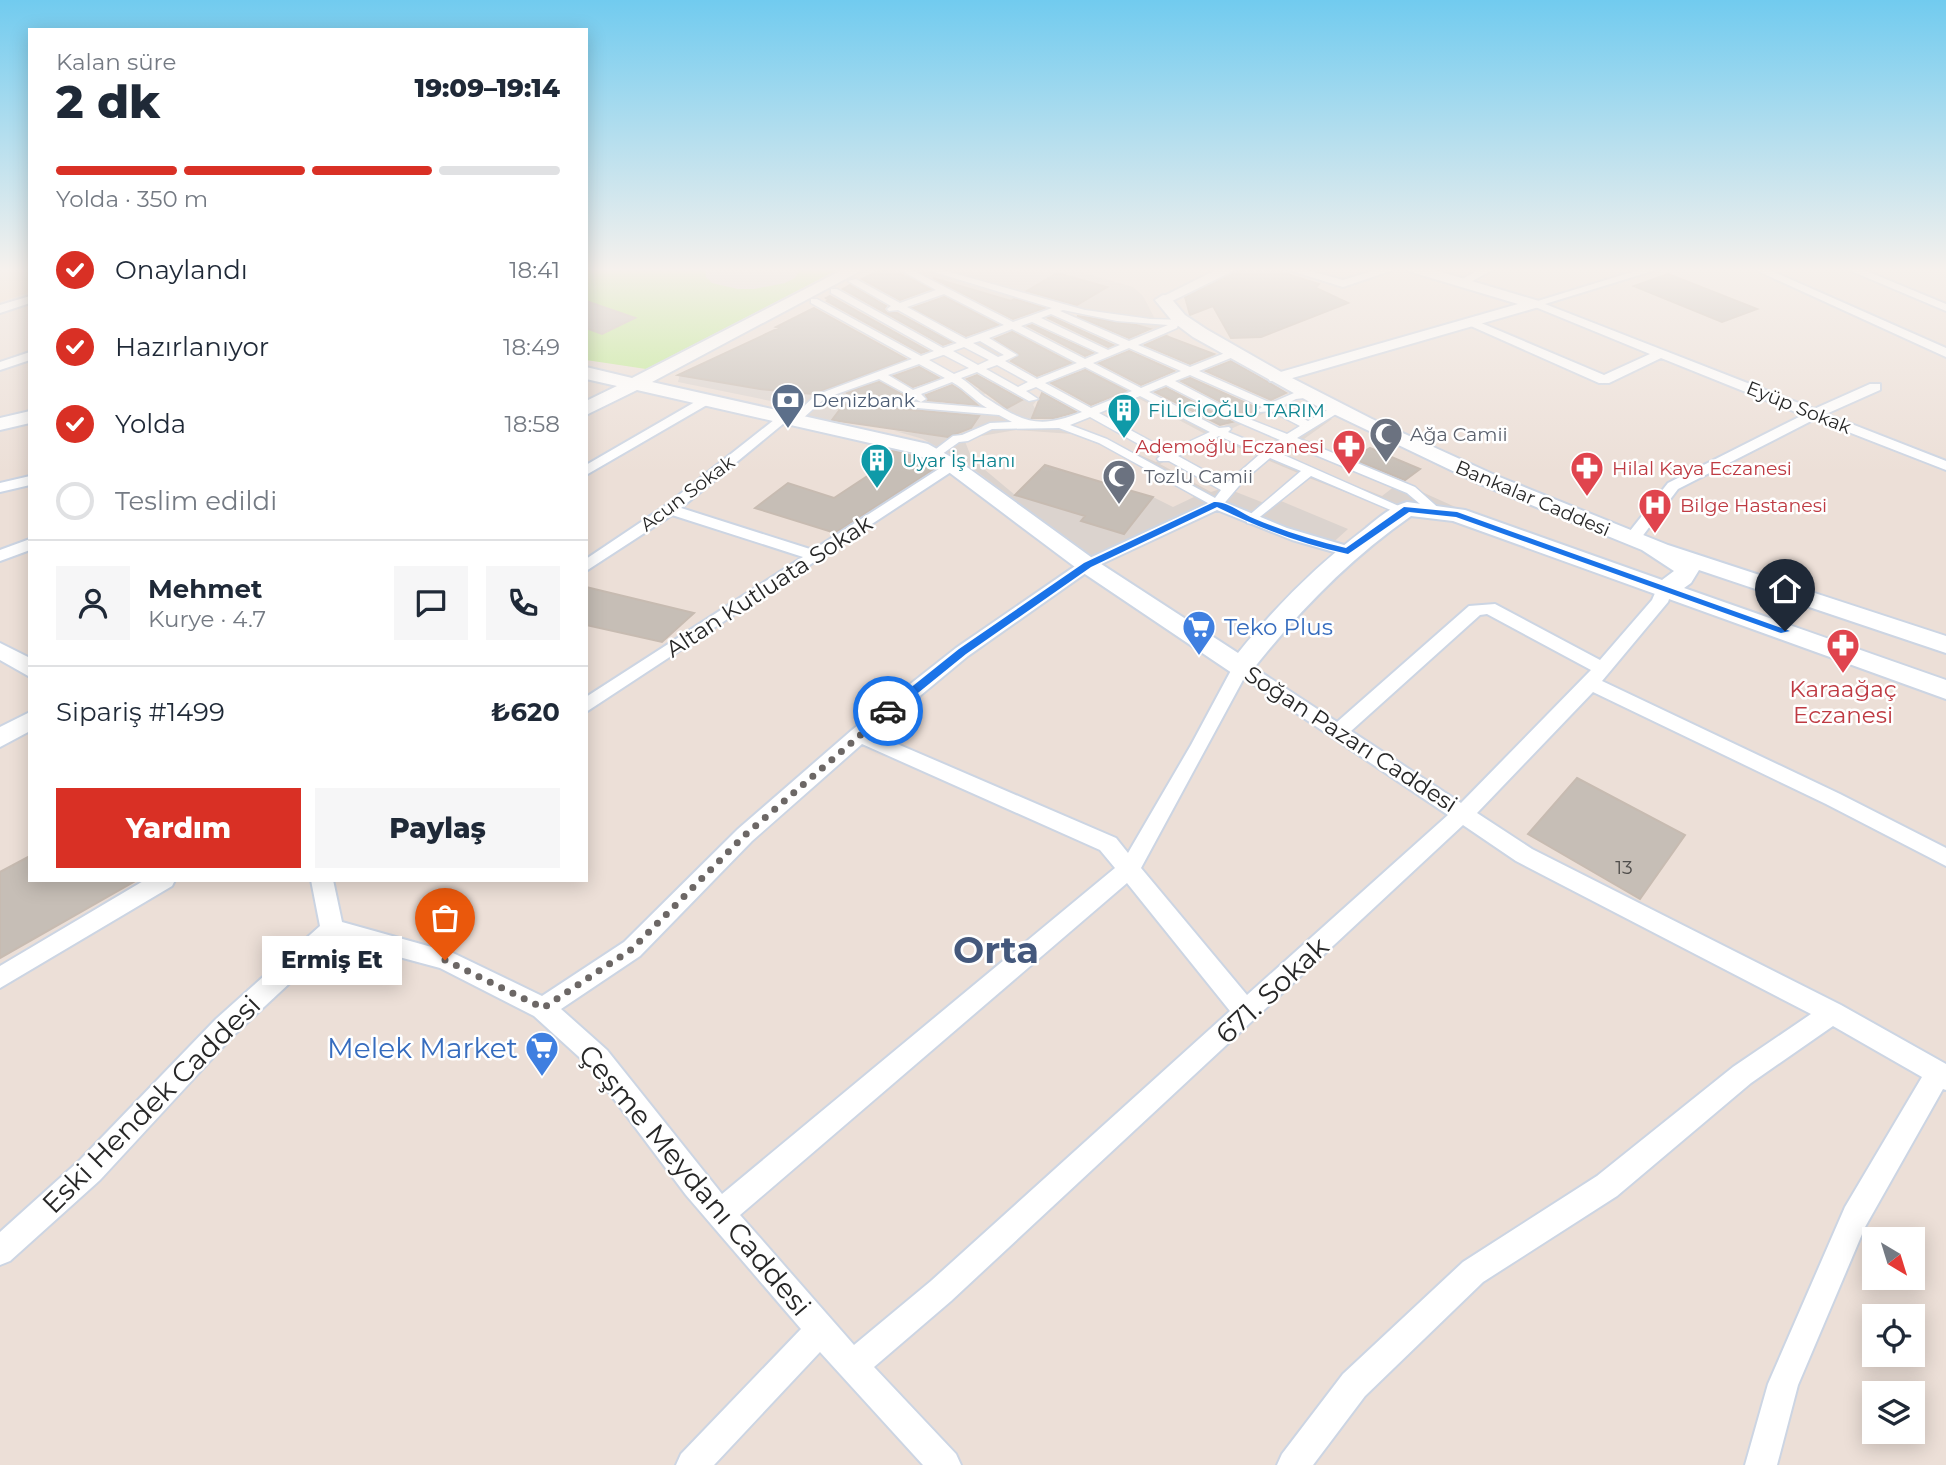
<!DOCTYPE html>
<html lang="tr">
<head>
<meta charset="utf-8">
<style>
	body { margin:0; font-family:Montserrat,sans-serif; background:#f6f6f7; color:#1f2937; height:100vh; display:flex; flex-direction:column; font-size:26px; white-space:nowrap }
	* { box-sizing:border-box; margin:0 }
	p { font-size:23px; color:#747a83 }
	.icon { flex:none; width:38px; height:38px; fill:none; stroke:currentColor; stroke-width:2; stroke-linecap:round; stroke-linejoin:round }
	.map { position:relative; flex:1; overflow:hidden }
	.details { position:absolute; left:28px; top:28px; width:560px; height:854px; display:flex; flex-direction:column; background:#fff; border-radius:0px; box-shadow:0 4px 18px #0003 }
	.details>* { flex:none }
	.needle { width:46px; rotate:142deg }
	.tools { position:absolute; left:1862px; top:1227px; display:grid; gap:14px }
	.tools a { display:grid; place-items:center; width:63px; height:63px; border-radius:0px; background:#fff; box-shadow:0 4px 18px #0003; font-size:35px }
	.pin { position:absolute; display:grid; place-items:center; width:60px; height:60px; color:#fff; margin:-72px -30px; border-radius:50% 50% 50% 0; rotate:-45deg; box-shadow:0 0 7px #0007 }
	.pin .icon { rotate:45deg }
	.courier { position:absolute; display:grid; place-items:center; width:70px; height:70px; margin:-35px; border:5px solid #1a73e8; border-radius:50%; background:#fff; color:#222; box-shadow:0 2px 9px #0007 }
	.bubble { position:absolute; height:49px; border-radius:0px; background:#fff; box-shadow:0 4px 18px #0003; font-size:23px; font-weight:800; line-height:49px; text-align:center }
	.head em { font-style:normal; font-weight:800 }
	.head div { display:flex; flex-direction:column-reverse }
	.head { display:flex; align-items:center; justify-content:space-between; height:119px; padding:0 28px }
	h1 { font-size:46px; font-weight:800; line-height:52px }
	.bar { display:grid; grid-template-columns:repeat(4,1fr); gap:10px 7px; align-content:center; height:84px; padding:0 28px }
	.bar i { height:9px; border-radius:5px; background:#e0e1e3 }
	.bar .current { background:#d93025 }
	.bar p { grid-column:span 4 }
	.line { display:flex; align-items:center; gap:18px; padding:0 28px; border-top:2px solid #e0e1e3 }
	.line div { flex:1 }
	.round { display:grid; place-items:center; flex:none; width:74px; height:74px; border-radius:0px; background:#f6f6f7 }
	ol { padding:0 28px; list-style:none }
	li { display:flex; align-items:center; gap:21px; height:77px }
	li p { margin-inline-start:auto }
	li .icon { padding:7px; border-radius:50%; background:#d93025; color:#fff; stroke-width:4 }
	li:last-child { color:#747a83 }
	li i { width:38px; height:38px; border:4px solid #e0e1e3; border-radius:50% }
	.action { display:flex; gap:14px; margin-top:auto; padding:14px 28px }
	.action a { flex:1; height:80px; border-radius:0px; background:#d93025; color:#fff; font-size:28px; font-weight:800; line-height:80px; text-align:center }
	.action a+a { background:#f6f6f7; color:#1f2937 }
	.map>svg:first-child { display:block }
</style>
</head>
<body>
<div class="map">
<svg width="1946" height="1465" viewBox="0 0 1946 1465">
	<rect width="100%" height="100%" fill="#ecdfd7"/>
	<!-- education -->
	<path fill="#f0d9c4" d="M0 268H30V292L0 302Z"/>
	<!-- green -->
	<path fill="#bde98d" d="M586 268H841L646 369 586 360Z"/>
	<!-- plaza -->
	<path fill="#dbd3ce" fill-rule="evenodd" d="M706 268H801L795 278 785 283 754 289H738L712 283 706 277Z
		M888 268H1067L1133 287 1143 296 1156 321 1170 337 1159 343 1149 338 1091 363 1140 389 1205 361 1196 357 1206 351 1225 360 1199 372 1268 404 1289 395 1293 398 1251 420 1287 435 1316 412 1332 419 1304 439 1462 510 1401 509 1381 506 1309 478 1281 501 1348 529 1328 547 1217 504 1096 561 964 462 923 439 895 431 952 437 971 429 977 418 846 402 829 423 792 415 800 407 678 382 680 374 760 389 817 395 915 360 819 307 821 301 921 357 957 343 853 285 858 281 899 304 932 293ZM924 275 1042 311V312L1011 323 920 277ZM936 295 991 325 999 328 965 340 902 306ZM1063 310 1133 325 1154 330 1123 341 1057 313ZM1053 315 1112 342 1117 344 1104 349 1040 320ZM1032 322 1076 341 1098 352 1082 359 1019 327ZM1006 331 1031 345 1070 365 1034 379 1002 361 1018 355 988 338ZM966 347 980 353 1028 382 1015 387 952 352ZM945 355 974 370 995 383 977 390 930 361ZM922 364 947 378 918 390 891 376ZM1079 368 1126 394 1091 408 1042 383ZM1189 374 1262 407 1243 417 1172 381ZM952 381 972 393 946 405 924 393ZM1166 384 1236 420 1220 428 1148 392ZM1039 385 1084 411 1068 418 1036 424 1032 419 1036 410 1033 405 1036 401H1044L1024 391ZM1001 386 1025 398V399L1007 408 983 395ZM1134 396 1207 435 1172 452 1098 411ZM1091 414 1166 456 1156 462 1070 424ZM1244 423 1282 440 1268 450 1226 431ZM1016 430 1072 434 1119 452 1194 497 1173 507 1153 497 1123 534 1081 521 1085 516 1015 495 972 459 964 439ZM1214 437 1260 457V458L1225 483 1176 456ZM1290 442 1395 486 1382 496 1275 454ZM1172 458 1220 489 1211 492 1160 464ZM1267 460 1298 473 1264 503 1231 490Z"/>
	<!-- building -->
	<path fill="#c6beb6" stroke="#c7bbb1" stroke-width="2" d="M884 268 911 279 930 289 900 300 862 279Z
		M1241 268H1268L1319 284 1316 288 1348 303 1261 337 1231 338 1213 306 1190 315 1185 297Z
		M1057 273 1107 287 1077 305 1027 291Z
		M1668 274 1757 309 1722 322 1634 286Z
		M933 278 1011 301 1014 299 1044 308 1013 319Z
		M850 285 886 306 884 309 887 313H897L951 342 943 345 843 289Z
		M830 296 928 351 921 353 827 301 829 300 826 298Z
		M944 297 998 325 966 336 913 308Z
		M586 301 635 318 602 334 586 328Z
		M814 308 906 359 813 394 760 389 678 375 779 328 776 327Z
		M1077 316 1136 325 1150 329 1129 338Z
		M1051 317 1113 345 1108 347 1048 318Z
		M1032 325 1093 353 1085 356 1028 326Z
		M1012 332 1071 363 1037 376 1011 361 1019 354 995 339Z
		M1166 336 1214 354 1190 364 1145 345Z
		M1129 351 1174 371 1141 385 1099 363Z
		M1231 361 1259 377 1286 393 1271 400 1206 371Z
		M919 367 939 378 913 387 894 376Z
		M1085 370 1126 391 1091 405 1051 383Z
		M977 375 1022 400 1007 408 967 379Z
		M1190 378 1257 408 1256 410 1245 415 1181 381Z
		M879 382 910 399 846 393Z
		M952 385 960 390 977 405 928 400 926 395Z
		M1166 388 1232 422 1220 425 1155 392Z
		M1042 393 1076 412 1054 418H1032Z
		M844 404 979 416 971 428 948 437 832 420Z
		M1370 448 1420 469 1405 480 1353 459Z
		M890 450 908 454 934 469 835 533 755 508 788 483 834 498 881 467Z
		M1045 465 1111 485 1153 497 1124 534 1081 521 1085 516 1015 495Z
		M586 587 694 613 662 642 586 625Z
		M1577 778 1685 835 1640 899 1528 834Z
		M30 856V880H137L0 958V872Z"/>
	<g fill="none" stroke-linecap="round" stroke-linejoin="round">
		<defs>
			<path id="pedestrian" d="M897 268H908L1013 322 1052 308 921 268H935L1085 310 1150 319 1186 320V324L1178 325 1177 328 1138 345 1190 367 1230 351H1238V355L1199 371 1271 403 1294 393H1312V397L1296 399 1280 407 1308 421 1333 407H1341V411L1297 438 1415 487 1443 512 1437 516 1433 515 1407 493 1289 444 1277 452 1410 511 1404 515 1400 514 1311 476 1251 524 1247 523V517L1301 471 1270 458 1244 480 1221 507 1217 508 1099 443 1059 428 992 429 968 441 959 442 938 457 934 459 928 455 953 436 962 435 990 423 1012 422 999 415 823 400 800 421H792V417L816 395 912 359 811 303V299H817L921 356 934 351 831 293V289H837L943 348 957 343 898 310 889 311 887 309 891 306 848 281 856 279 900 303 936 290ZM944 294 1004 325 966 339 907 307ZM1063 310 1117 321 1168 325 1129 341 1060 311ZM1051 314 1120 345 1108 350 1041 318ZM1032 322 1099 353 1085 359 1021 326ZM1012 329 1077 363 1037 379 1005 361 1017 355 989 338ZM980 341 1004 355 998 357 973 343ZM964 347 989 360 978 365 953 351ZM1129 348 1181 371 1141 388 1093 363ZM943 355H944L969 368 954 374 929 360ZM919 364 945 378 913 390 888 375ZM997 365 1028 382 1018 387 986 369ZM1085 367 1132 391 1091 408 1045 383ZM977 372 1029 401 1038 399 1026 391 1036 387 1082 412C1040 429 1024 423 988 399 978 393 972 385 961 378ZM1190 375 1262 407 1258 410 1260 412 1271 411 1300 426 1287 434 1244 417 1175 381ZM879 379 921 402 926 399 921 394 952 382C966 390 974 400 987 408L834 395ZM1166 385 1236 421 1280 440 1267 448 1228 432 1231 429 1229 427 1219 428 1149 392ZM1140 396 1210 432 1169 451 1099 413ZM1090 417 1160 456 1157 459 1159 461H1169L1221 490 1215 498 1107 439 1070 425ZM1219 436 1260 454 1227 483 1178 456Z"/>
			<path id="minor" d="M1282 268H1299L1343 280 1382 268H1399L1343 287Z
				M1482 268H1496L1465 285 1455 283Z
				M1645 268H1662L1545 304 1814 409 1870 384H1880V390L1826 414 1946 461V470L1815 419 1678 489 1638 542H1626L1624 539 1626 536 1668 483 1803 415 1661 358 1609 383H1599L1464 323 1474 320 1604 375 1650 354 1528 304Z
				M1751 268H1765L1946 348V357Z
				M1844 268H1859L1946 304V311Z
				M30 296V303L0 313V305Z
				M30 352V360L0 370V362Z
				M707 395 714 399 712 402 586 475V465Z
				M784 412 791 416 789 419 681 508 813 550 948 463H958L960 466 586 712V697L803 557 672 515 586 571V559L665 506Z
				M30 476V485L0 492V483Z
				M1217 499 1287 528 1354 548 1356 551 1348 556 1292 540 1217 510 1093 568 968 656 874 734 1116 838 1128 853 1191 745 1235 663H1247L1337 722 1469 606 1495 604 1600 660 1652 600 1659 584 1665 583 1673 588 1668 602 1602 681 1840 794 1946 848V866L1826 804 1593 692 1477 813 1532 849 1841 1005 1946 1064V1090L1943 1089 1865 1227 1798 1385 1777 1465H1745L1768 1384 1845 1207 1922 1077 1833 1026 1751 1083 1617 1196 1483 1282 1365 1396 1313 1465H1277L1282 1454 1343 1374 1463 1262 1597 1176 1733 1067 1811 1014 1516 861 1463 825 951 1301 874 1367 956 1454 961 1465H923L820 1352 714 1465H676L681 1454 801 1329 686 1195 589 1066 534 1016 440 968 336 940 234 1035 100 1180 10 1261 0 1265V1232L80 1160 216 1019 320 926 311 880H333L342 922 453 953 542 996 624 942 738 829 852 730 956 648 1081 562ZM1487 614 1591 670 1461 803 1351 731 1480 615ZM1244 678 1448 815 1247 995 1141 868ZM862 744 1100 850 1115 868 722 1194 607 1050 561 1009 640 956 752 841ZM1127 883 1230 1011 931 1281 854 1345 740 1215Z
				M30 539V550L0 561V550Z
				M145 880H175L172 886 0 988V966Z"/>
			<path id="tertiary" d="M1220 268H1239L1168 303H1158L1156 300Z
				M1406 268H1428L1539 301 1541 304 1539 307 1282 381H1270L1268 378 1270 375 1518 304 1408 271Z
				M0 643 30 658V677L0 660Z
				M30 712V731L0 747V727Z"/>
			<path id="secondary" d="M846 268H866L652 382 928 444 960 462 1095 560 1238 653C1276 606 1318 564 1366 528 1378 518 1392 506 1407 502L1465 510 1662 580 1674 571 1642 550 1482 485 1317 406 1193 337 1173 322 1155 300 1163 295 1169 296 1185 315 1206 329 1290 377 1372 419 1497 476 1668 545 1946 636V653L1699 570 1691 583 1684 588 1946 680V699L1453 521 1411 516C1348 560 1297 613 1250 673L1241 676 1232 673 1079 570 946 470 914 453 637 390 586 415V401L617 386 586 379V367L632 378Z
				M30 411V423L0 430V418Z"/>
		</defs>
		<!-- pedestrian casing -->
		<use href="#pedestrian" stroke="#ccd5e3" stroke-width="3"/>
		<!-- minor casing -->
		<use href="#minor" stroke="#ccd5e3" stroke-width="4"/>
		<!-- tertiary casing -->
		<use href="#tertiary" stroke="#ccd5e3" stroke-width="4"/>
		<!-- secondary casing -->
		<use href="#secondary" stroke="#ccd5e3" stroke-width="4"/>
		<!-- pedestrian -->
		<use href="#pedestrian" fill="#fff" fill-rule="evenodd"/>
		<!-- minor -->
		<use href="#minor" fill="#fff" fill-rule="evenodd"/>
		<!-- tertiary -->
		<use href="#tertiary" fill="#fff" fill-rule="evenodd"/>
		<!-- secondary -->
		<use href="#secondary" fill="#fff" fill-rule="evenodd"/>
	</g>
	<!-- sky -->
	<linearGradient id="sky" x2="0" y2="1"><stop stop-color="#71cbef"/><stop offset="0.57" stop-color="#f6f1ed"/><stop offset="1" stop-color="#f6f1ed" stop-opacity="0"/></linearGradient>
	<rect width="1946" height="473" fill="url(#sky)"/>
	<!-- route -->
	<path fill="#1a73e8" d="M1214 502C1228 501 1242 514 1255 519 1284 531 1315 541 1346 548L1404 507 1457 512 1790 631 1781 633 1456 517 1409 512 1348 554C1302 544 1259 528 1217 507L1091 567 966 654 892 714H884V709L959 649 1084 563Z"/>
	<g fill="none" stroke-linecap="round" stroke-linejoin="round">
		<!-- done -->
		<path stroke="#6c6765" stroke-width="7" stroke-dasharray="0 12.6" d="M445 960 543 1008 632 949 745 835 888 711"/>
	</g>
	<!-- icons -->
	<defs>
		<symbol id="bank-pin" viewBox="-11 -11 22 30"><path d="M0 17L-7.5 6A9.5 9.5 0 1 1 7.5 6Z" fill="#5c6f8a" stroke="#fff"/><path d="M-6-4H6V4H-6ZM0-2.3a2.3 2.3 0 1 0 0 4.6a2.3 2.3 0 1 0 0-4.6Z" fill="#fff"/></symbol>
		<symbol id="building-pin" viewBox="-11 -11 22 30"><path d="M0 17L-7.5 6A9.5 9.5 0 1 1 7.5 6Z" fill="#0f9aa8" stroke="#fff"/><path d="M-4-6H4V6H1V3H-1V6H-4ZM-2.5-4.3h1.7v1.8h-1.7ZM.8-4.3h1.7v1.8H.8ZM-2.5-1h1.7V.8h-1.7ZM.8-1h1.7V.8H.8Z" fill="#fff"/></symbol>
		<symbol id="mosque-pin" viewBox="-11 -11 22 30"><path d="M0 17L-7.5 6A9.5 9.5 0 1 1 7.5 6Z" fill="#6b7280" stroke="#fff"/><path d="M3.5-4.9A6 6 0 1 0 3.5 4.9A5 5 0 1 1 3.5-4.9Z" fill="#fff"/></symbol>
		<symbol id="pharmacy-pin" viewBox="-11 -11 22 30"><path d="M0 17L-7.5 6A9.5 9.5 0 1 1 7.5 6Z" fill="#e0444e" stroke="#fff"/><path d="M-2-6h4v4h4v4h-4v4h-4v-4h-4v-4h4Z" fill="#fff"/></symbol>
		<symbol id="hospital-pin" viewBox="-11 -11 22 30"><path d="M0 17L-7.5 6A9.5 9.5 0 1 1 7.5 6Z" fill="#e0444e" stroke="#fff"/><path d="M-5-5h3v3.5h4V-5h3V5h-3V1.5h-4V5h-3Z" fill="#fff"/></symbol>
		<symbol id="supermarket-pin" viewBox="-11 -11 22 30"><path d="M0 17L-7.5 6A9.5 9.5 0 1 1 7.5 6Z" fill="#3f7fe0" stroke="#fff"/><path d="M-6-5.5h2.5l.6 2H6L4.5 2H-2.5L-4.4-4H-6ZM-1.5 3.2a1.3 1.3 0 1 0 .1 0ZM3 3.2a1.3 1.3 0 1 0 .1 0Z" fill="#fff"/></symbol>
	</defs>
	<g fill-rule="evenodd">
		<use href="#bank-pin" x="769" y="381" width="38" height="52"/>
		<use href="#building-pin" x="1105" y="391" width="38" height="52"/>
		<use href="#mosque-pin" x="1367" y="415" width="38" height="52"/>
		<use href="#pharmacy-pin" x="1330" y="427" width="38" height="52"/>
		<use href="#building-pin" x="858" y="441" width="38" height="52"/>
		<use href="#pharmacy-pin" x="1568" y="449" width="38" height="52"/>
		<use href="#mosque-pin" x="1100" y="457" width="38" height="52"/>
		<use href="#hospital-pin" x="1636" y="486" width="38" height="52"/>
		<use href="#supermarket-pin" x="1180" y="608" width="38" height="52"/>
		<use href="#pharmacy-pin" x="1824" y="626" width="38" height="52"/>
		<use href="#supermarket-pin" x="523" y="1029" width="38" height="52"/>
	</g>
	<g text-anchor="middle" stroke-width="5" stroke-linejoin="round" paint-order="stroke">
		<!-- far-service labels -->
		<g font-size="19" fill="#4e5e75" stroke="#fff" text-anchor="start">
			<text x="812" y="407">Denizbank</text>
		</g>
		<!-- far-street labels -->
		<g font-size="19" fill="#272727" stroke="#fff">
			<text transform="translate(1799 407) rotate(22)" y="7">Eyüp Sokak</text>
			<text transform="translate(687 493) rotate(-37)" y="7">Acun Sokak</text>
			<text transform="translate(1533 498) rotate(23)" y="7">Bankalar Caddesi</text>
		</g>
		<!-- far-culture labels -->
		<g font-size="19" fill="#0d838f" stroke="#fff" text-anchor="start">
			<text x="1148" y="417">FİLİCİOĞLU TARIM</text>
			<text x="902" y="467">Uyar İş Hanı</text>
		</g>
		<!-- far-worship labels -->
		<g font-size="19" fill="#5b616d" stroke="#fff" text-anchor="start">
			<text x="1410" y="441">Ağa Camii</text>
			<text x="1144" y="483">Tozlu Camii</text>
		</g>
		<!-- far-health labels -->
		<g font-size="19" fill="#be3a42" stroke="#fff" text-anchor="start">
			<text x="1324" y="453" text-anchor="end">Ademoğlu Eczanesi</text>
			<text x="1612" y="475">Hilal Kaya Eczanesi</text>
			<text x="1680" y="512">Bilge Hastanesi</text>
		</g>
		<!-- number labels -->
		<g font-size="19" fill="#4f4d4b">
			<text x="1624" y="874">13</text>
		</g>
		<!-- street labels -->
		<g font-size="23" fill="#272727" stroke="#fff">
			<text transform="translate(769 586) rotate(-33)" y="8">Altan Kutluata Sokak</text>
			<text transform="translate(1351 739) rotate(33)" y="8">Soğan Pazarı Caddesi</text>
		</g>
		<!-- shop labels -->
		<g font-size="23" fill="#366cbe" stroke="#fff" text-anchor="start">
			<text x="1224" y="635">Teko Plus</text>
		</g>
		<!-- health labels -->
		<g font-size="23" fill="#be3a42" stroke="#fff">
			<text x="1843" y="697">Karaağaç<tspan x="1843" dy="26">Eczanesi</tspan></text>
		</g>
		<!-- near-street labels -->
		<g font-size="28" fill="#272727" stroke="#fff">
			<text transform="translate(1272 990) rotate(-43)" y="10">671. Sokak</text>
			<text transform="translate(151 1104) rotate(-45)" y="10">Eski Hendek Caddesi</text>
			<text transform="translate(695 1180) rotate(50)" y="10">Çeşme Meydanı Caddesi</text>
		</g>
		<!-- near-shop labels -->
		<g font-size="28" fill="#366cbe" stroke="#fff" text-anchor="end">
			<text x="518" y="1058">Melek Market</text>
		</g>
		<!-- near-district labels -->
		<g font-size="37" font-weight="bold" fill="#44587c" stroke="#fff">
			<text x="996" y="963">Orta</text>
		</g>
	</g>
</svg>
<div class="tools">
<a><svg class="needle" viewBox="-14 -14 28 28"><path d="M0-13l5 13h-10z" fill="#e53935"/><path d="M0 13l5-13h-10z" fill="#747a83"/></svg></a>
<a><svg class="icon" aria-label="locate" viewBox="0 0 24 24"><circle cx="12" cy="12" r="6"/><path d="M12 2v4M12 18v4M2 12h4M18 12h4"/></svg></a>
<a><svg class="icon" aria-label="layers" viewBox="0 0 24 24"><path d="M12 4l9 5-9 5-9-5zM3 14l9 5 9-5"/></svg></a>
</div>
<div class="pin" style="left:445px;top:960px;background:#ea580c"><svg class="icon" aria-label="bag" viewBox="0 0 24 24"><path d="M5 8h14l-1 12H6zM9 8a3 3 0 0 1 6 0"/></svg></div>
<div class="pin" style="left:1785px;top:631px;background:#1f2937"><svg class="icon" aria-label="home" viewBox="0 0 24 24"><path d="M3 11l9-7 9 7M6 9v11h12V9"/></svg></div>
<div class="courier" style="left:888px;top:711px"><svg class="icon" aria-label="car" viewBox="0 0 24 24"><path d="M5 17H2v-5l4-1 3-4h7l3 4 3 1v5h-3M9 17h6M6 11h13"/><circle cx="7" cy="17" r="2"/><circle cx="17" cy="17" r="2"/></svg></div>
<div class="bubble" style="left:262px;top:936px;width:140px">Ermiş Et</div>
<section class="details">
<div class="head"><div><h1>2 dk</h1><p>Kalan süre</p></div><em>19:09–19:14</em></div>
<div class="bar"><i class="current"></i><i class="current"></i><i class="current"></i><i></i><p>Yolda · 350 m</p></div>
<ol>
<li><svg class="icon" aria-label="check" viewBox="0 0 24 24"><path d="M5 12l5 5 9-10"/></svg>Onaylandı<p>18:41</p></li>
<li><svg class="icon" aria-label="check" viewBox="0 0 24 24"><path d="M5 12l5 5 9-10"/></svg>Hazırlanıyor<p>18:49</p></li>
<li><svg class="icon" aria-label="check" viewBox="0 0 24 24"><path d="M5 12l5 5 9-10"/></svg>Yolda<p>18:58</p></li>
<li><i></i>Teslim edildi</li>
</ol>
<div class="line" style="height:126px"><a class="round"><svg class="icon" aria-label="person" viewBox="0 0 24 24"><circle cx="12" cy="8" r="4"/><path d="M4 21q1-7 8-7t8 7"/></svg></a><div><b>Mehmet</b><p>Kurye · 4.7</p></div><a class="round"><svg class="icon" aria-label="chat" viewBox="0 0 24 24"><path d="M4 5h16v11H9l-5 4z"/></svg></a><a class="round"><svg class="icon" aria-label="phone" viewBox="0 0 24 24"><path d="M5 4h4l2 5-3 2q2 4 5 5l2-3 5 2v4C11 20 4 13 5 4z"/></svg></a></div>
<div class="line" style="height:91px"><div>Sipariş #1499</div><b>₺620</b></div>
<div class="action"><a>Yardım</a><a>Paylaş</a></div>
</section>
</div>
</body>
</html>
